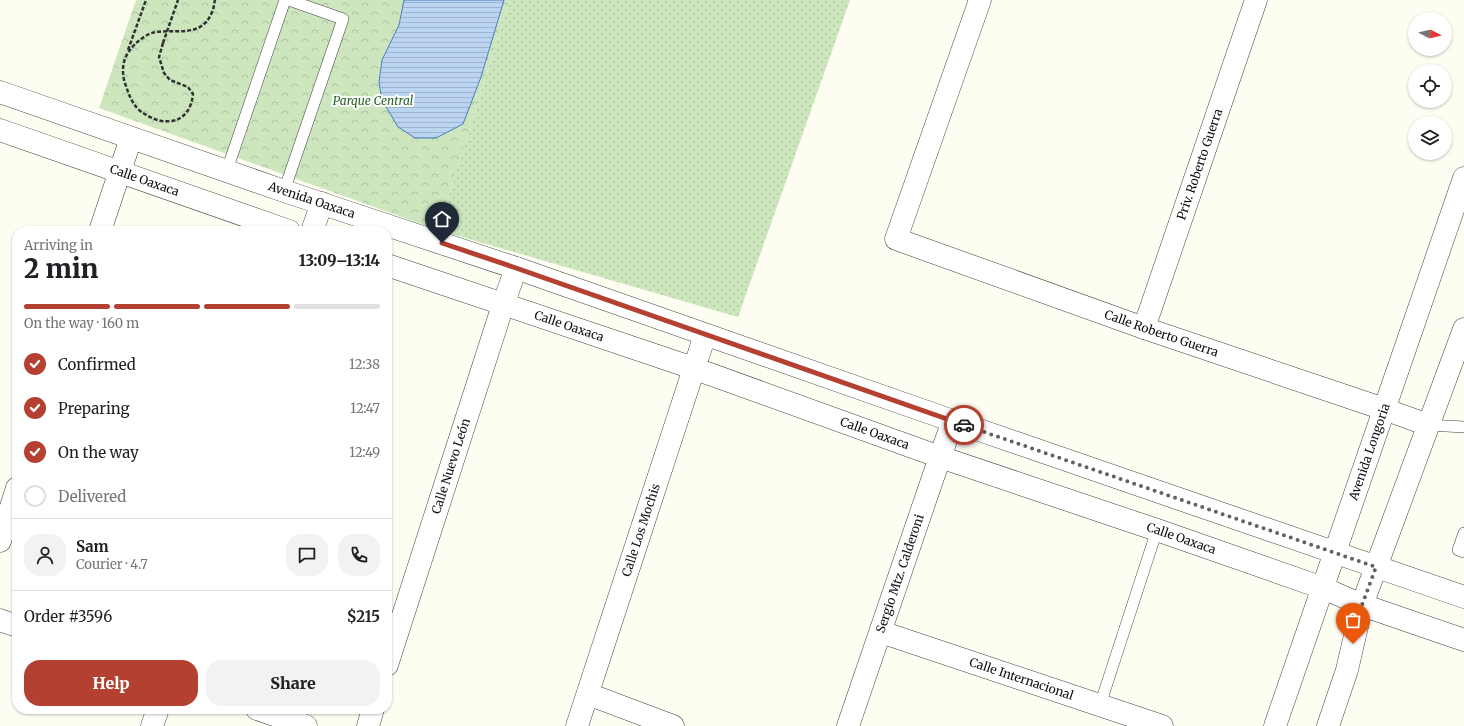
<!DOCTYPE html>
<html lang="en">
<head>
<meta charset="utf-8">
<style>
	body { margin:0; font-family:Merriweather,serif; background:#f2f2f2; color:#202124; height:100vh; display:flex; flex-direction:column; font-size:15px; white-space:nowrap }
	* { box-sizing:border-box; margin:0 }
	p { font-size:13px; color:#757577 }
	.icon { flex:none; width:22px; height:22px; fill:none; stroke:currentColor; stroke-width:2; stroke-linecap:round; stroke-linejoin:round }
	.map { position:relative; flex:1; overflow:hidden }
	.sheet { position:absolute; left:12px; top:226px; width:380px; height:488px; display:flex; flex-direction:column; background:#fff; border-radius:16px; box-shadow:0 1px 3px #0004 }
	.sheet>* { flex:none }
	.needle { width:26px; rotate:97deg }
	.controls { position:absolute; left:1408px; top:12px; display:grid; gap:8px }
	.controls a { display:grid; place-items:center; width:44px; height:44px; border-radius:50%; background:#fff; box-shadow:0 1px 3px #0004; font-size:20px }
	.pin { position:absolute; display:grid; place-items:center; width:34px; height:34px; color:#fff; margin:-41px -17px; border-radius:50% 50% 50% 0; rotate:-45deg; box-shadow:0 0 4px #0007 }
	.pin .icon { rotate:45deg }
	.courier { position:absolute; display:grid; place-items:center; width:40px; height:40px; margin:-20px; border:3px solid #b44032; border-radius:50%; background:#fff; color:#222; box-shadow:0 1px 5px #0007 }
	.head em { font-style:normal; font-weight:800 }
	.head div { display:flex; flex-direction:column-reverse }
	.head { display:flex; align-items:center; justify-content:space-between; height:68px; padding:0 12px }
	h1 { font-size:26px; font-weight:800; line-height:30px }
	.bar { display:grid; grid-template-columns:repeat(4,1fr); gap:6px 4px; align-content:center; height:48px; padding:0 12px }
	.bar i { height:5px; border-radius:3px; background:#e0e0e0 }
	.bar .current { background:#b44032 }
	.bar p { grid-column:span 4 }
	.line { display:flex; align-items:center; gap:10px; padding:0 12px; border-top:1px solid #e0e0e0 }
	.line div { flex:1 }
	.round { display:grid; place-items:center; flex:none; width:42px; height:42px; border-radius:16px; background:#f2f2f2 }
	ol { padding:0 12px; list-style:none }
	li { display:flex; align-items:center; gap:12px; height:44px }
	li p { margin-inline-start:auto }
	li .icon { padding:4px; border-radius:50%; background:#b44032; color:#fff; stroke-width:4 }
	li:last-child { color:#757577 }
	li i { width:22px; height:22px; border:2px solid #e0e0e0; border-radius:50% }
	.cta { display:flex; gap:8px; margin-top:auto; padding:8px 12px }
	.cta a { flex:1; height:46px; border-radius:16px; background:#b44032; color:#fff; font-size:16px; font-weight:800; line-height:46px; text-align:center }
	.cta a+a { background:#f2f2f2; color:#202124 }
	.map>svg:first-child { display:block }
</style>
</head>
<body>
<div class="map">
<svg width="1464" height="726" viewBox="0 0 1464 726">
	<defs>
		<pattern id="grass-dots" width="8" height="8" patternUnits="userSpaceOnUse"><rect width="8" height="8" fill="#cde6be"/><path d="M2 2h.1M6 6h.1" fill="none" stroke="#afc4a2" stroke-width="1.8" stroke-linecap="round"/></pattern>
		<pattern id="park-crowns" width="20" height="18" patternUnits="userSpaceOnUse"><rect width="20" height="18" fill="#cde6be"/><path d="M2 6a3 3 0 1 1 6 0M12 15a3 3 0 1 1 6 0" fill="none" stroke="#afc4a2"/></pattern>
		<pattern id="water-rules" width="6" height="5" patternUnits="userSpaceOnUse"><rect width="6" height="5" fill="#bbd4f1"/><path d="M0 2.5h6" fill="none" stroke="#a0b5cd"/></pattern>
	</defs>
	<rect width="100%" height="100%" fill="#fefdf2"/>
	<!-- grass -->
	<path fill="url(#grass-dots)" d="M510 0H850L738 317 438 230Z"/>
	<!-- park -->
	<path fill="url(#park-crowns)" d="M136 0H510L438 230 99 108Z"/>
	<!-- water -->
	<path fill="url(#water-rules)" stroke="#487ec2" d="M404 0H504L481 77 463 124 436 138H415L398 127 382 100 379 82 382 60 399 25Z"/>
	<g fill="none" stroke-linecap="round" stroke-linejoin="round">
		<defs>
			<path id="service" d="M227 170 285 0
				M284 191 343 19 289 0
				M1428 425 1464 427
				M1464 533 1458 550 1464 552
				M1100 705 1157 530"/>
			<g id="minor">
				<path id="s1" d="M980 0 896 239 1144 328 1384 409 1428 425"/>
				<path id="s2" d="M0 92 284 191 516 268 953 421 1464 597"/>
				<path id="s3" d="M0 130 289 231"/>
				<path d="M100 231 131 138"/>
				<path d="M312 231 322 203"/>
				<path id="s4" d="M387 265 693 368 940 457 1157 530 1323 588 1362 605 1464 640"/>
				<path id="s5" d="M1144 328 1256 0"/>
				<path d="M0 541 17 488"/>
				<path d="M0 620 17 626"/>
				<path id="s6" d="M881 632 1162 726"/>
				<path id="s7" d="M387 665 503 305 516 268"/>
				<path d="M588 694 673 726"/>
				<path d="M257 709 306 726"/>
				<path d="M152 726 158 709"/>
				<path d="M368 726 373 709"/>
				<path id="s8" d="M577 726 705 335"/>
				<path id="s9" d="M848 726 940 457 953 421"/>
			</g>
			<g id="tertiary">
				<path id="s10" d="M1275 726 1464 178"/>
				<path d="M1328 726 1347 670 1362 605 1464 329"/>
			</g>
		</defs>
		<!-- service casing -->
		<use href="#service" stroke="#424242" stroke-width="12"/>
		<!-- minor casing -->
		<use href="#minor" stroke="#424242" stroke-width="23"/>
		<!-- tertiary casing -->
		<use href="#tertiary" stroke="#424242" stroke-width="23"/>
		<!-- path -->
		<path stroke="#313131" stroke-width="2.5" stroke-dasharray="4 2" stroke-linecap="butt" d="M171 20 178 0
			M163 43 159 57 164 73 170 80 188 87 193 94C190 126 161 128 139 110 132 103 129 95 126 86 123 78 122 70 124 62 126 54 130 50 135 44 141 39 148 33 156 32 177 29 202 38 212 12 214 8 214 4 215 0
			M128 50 146 0"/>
		<!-- service -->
		<use href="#service" stroke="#fff" stroke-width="11"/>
		<!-- minor -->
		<use href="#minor" stroke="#fff" stroke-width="22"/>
		<!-- tertiary -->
		<use href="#tertiary" stroke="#fff" stroke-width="22"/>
		<!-- path-bridge -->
		<path stroke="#313131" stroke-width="2.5" stroke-dasharray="4 2" stroke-linecap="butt" d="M163 43 171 20"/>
	</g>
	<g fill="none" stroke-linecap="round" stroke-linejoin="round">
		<!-- done -->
		<path stroke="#63625e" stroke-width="4" stroke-dasharray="0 7.2" d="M964 425 1376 567 1362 605 1353 644"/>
		<!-- route -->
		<path stroke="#b44032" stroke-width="5" d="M442 243 516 268 964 425"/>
	</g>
	<g text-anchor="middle" stroke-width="4" stroke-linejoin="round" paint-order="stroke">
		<!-- park labels -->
		<g font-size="12" font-style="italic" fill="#276224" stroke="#fff">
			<text x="373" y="105">Parque Central</text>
		</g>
		<!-- street labels -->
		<g font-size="12" fill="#0f0f0f" stroke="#fff">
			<text dy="4" stroke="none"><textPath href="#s5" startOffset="173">Priv. Roberto Guerra</textPath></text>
			<text dy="4" stroke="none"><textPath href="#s3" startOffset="153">Calle Oaxaca</textPath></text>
			<text dy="4" stroke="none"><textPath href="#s2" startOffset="330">Avenida Oaxaca</textPath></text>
			<text dy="4" stroke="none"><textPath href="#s4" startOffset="192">Calle Oaxaca</textPath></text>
			<text dy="4" stroke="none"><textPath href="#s1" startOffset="535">Calle Roberto Guerra</textPath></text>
			<text dy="4" stroke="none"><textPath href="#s4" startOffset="516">Calle Oaxaca</textPath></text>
			<text dy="4" stroke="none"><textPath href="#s10" startOffset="290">Avenida Longoria</textPath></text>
			<text dy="4" stroke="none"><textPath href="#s7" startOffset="209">Calle Nuevo León</textPath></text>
			<text dy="4" stroke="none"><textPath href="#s8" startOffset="206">Calle Los Mochis</textPath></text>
			<text dy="4" stroke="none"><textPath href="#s4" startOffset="840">Calle Oaxaca</textPath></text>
			<text dy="4" stroke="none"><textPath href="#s9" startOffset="161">Sergio Mtz. Calderoni</textPath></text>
			<text dy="4" stroke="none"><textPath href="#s6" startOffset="148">Calle Internacional</textPath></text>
		</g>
	</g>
</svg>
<div class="controls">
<a><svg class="needle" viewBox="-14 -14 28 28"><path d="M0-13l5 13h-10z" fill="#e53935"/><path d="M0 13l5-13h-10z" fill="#757577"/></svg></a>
<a><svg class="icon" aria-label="locate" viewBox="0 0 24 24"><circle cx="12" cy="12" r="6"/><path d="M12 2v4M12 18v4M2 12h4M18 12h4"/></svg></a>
<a><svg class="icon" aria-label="layers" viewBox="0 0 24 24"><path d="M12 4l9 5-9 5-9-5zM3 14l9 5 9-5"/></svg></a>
</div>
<div class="pin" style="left:1353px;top:644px;background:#ea580c"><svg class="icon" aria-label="bag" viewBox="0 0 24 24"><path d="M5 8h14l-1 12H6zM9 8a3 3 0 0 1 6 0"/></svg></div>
<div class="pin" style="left:442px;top:243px;background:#1f2937"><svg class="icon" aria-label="home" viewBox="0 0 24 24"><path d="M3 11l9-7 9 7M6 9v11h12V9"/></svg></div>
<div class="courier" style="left:964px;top:425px"><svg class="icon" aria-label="car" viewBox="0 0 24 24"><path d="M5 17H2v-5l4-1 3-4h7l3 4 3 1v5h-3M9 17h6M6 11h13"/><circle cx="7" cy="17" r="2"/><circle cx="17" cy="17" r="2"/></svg></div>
<section class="sheet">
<div class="head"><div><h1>2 min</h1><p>Arriving in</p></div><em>13:09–13:14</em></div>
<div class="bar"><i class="current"></i><i class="current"></i><i class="current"></i><i></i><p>On the way · 160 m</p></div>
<ol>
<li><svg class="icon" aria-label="check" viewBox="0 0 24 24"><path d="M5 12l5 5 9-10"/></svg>Confirmed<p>12:38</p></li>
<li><svg class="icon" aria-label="check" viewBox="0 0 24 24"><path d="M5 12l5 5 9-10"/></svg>Preparing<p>12:47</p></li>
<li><svg class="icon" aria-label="check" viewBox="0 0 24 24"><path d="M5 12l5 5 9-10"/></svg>On the way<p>12:49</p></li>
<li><i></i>Delivered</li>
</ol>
<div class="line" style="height:72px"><a class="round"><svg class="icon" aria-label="person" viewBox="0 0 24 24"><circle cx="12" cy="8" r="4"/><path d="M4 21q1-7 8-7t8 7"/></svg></a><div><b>Sam</b><p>Courier · 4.7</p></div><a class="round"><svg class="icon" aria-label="chat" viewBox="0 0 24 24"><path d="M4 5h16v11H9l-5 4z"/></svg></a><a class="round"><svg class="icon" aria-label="phone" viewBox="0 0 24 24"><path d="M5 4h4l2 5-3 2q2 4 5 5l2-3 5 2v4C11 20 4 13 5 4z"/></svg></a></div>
<div class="line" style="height:52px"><div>Order #3596</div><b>$215</b></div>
<div class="cta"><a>Help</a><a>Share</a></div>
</section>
</div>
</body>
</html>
